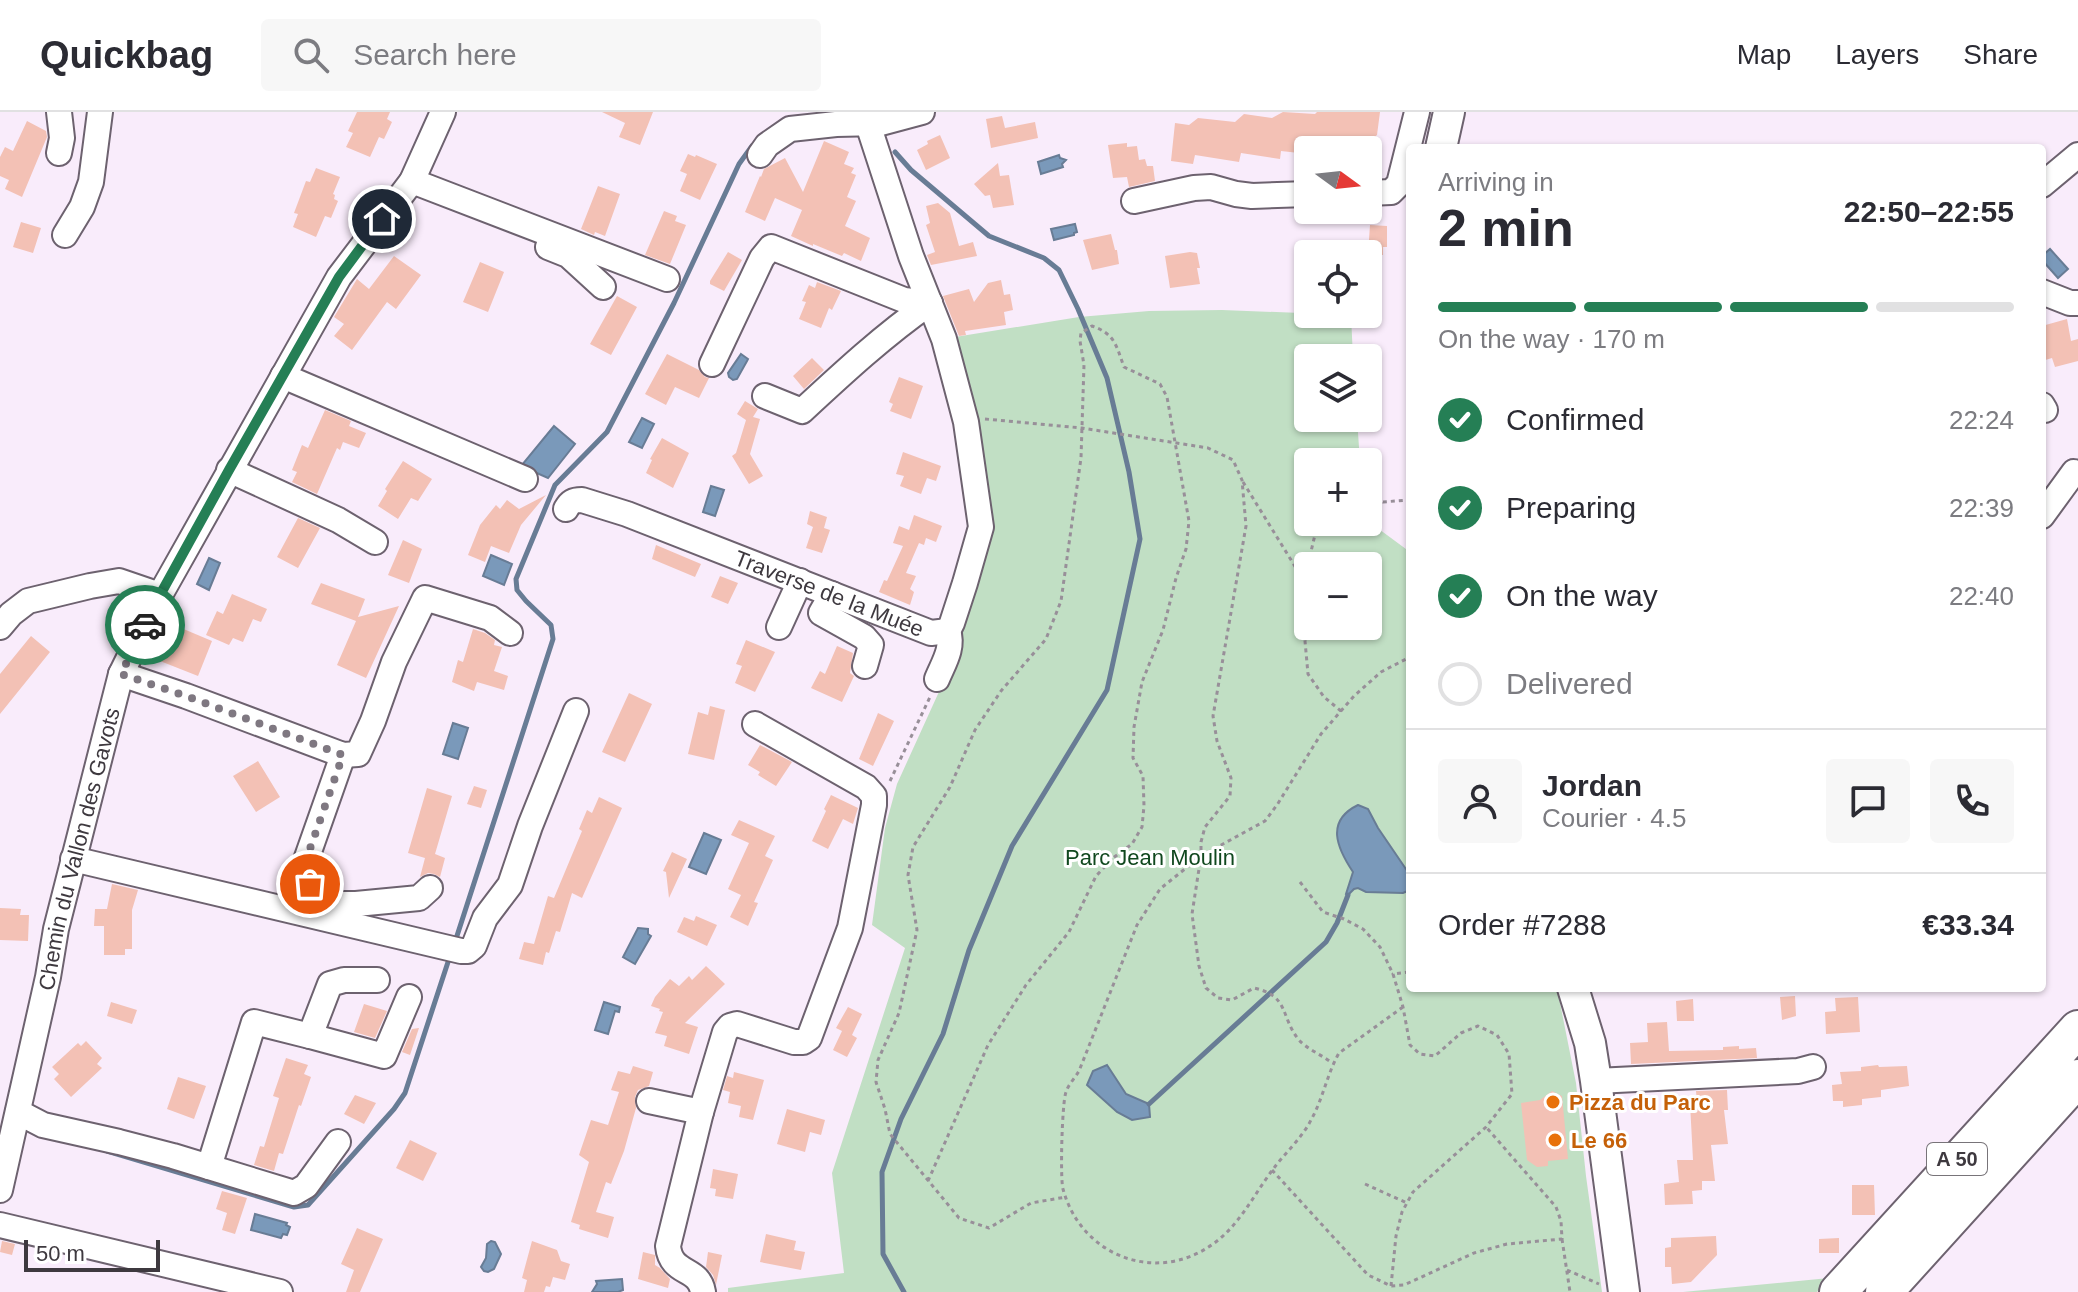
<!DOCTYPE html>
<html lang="en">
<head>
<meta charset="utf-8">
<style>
	body { margin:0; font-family:Helvetica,sans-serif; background:#f7f7f7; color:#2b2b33; height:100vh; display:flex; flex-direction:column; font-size:30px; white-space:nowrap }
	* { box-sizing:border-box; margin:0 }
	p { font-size:26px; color:#7c7c81 }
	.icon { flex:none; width:44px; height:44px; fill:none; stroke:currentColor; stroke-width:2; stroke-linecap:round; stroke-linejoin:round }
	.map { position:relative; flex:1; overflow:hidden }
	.panel { position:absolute; left:1406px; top:32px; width:640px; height:848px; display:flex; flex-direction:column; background:#fff; border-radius:8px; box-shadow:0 2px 6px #0004 }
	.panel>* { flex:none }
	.needle { width:52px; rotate:105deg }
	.controls { position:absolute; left:1294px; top:24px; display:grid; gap:16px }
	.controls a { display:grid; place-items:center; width:88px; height:88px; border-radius:8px; background:#fff; box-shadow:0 2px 6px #0004; font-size:40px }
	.scale { position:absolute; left:24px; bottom:20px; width:136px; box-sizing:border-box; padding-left:8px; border:4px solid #3e393f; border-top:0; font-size:22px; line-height:28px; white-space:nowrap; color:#3e393f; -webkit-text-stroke:6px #fff; paint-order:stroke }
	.pin { position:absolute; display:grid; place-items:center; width:68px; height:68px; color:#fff; margin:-34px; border:4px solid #fff; border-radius:50%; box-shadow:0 2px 8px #0007 }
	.courier { position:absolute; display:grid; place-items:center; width:80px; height:80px; margin:-40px; border:6px solid #257f55; border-radius:50%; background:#fff; color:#222; box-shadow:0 2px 10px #0007 }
	.head em { font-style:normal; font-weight:700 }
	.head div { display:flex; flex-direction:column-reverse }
	.head { display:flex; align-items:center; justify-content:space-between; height:136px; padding:0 32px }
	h1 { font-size:52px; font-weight:700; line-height:60px }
	.bar { display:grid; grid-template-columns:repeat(4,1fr); gap:12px 8px; align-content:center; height:96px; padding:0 32px }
	.bar i { height:10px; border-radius:6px; background:#e1e1e2 }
	.bar .active { background:#257f55 }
	.bar p { grid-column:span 4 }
	.line { display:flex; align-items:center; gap:20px; padding:0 32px; border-top:2px solid #e1e1e2 }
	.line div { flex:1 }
	.round { display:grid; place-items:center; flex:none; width:84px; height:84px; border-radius:8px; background:#f7f7f7 }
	ol { padding:0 32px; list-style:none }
	li { display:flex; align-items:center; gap:24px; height:88px }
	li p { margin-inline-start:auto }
	li .icon { padding:8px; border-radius:50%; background:#257f55; color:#fff; stroke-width:4 }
	li:last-child { color:#7c7c81 }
	li i { width:44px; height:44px; border:4px solid #e1e1e2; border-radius:50% }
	header { display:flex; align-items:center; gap:48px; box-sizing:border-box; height:112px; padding:0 40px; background:#fff; border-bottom:2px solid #e1e1e2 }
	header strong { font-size:38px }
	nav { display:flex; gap:44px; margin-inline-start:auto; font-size:28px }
	.search { width:560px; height:72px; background:#f7f7f7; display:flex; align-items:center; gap:20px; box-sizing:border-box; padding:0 28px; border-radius:8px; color:#7c7c81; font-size:30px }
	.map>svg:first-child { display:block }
</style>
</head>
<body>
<header>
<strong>Quickbag</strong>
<div class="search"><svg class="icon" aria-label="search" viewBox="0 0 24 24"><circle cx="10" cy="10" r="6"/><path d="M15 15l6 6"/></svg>Search here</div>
<nav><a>Map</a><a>Layers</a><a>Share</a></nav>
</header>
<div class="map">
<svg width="2078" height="1180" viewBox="0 0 2078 1180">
	<rect width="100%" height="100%" fill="#f9ecfb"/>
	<!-- green -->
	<path fill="#c1dfc4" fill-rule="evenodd" d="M1222 198 1351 203 1353 246H1308V306H1357L1360 350H1308V410L1368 409 1410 440V876H1557L1576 971 1586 1064 1602 1180H728V1176L844 1161 832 1061 905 836 872 813 885 716 897 672 958 538 988 412 949 226 1079 205 1149 199ZM1308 454H1368V514H1308Z
		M1829 1166 1817 1180H1683Z"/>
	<!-- water -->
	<path fill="#7a99ba" stroke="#687c95" stroke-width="2" d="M1059 43 1060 46 1066 48 1062 52 1063 55 1041 62 1038 50Z
		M1075 112 1077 120 1074 121V123L1054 128 1051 117Z
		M2050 137 2068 157 2058 166 2042 148V144Z
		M741 242 748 247 747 249 737 267 733 268 729 265 728 261Z
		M642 306 654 312 642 336 629 330Z
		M554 314 575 332 548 366 521 354Z
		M711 374 724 378 715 404 703 400Z
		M491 443 512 452 504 473 483 464Z
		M209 446 220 451 209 478 197 472Z
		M453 611 468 616 458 647 443 642Z
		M1358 693 1368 697 1378 716 1410 763V778L1403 781 1366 780 1358 776 1354 777 1348 783 1346 782 1353 760C1337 736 1325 709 1358 693Z
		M704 721 721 728 706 762 689 755Z
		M638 816 648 817V822L651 824 635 852 623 845Z
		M604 890 620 895 619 900 615 899 608 922 595 918Z
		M1107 953 1126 982 1149 992 1150 1005 1132 1008 1117 1000 1087 973 1093 959Z
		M255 1102 287 1111 286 1113 290 1115 287 1123 283 1122 281 1126 251 1118Z
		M491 1129 495 1130 501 1142 494 1157 488 1160 484 1159 481 1155 486 1146 487 1132Z
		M622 1167 623 1178 618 1180H592L597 1172 596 1169Z"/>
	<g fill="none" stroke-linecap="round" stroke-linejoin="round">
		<!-- stream -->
		<path stroke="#687c95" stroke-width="5" d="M817 3 828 0
			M895 40 911 58 989 124 1044 146 1059 158 1078 197 1107 266 1129 360 1140 427 1107 578 1012 734 969 838 943 922 901 1007 882 1060 883 1142 904 1180
			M455 830 553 527 551 513 526 489 517 478 516 467 555 373 607 320 674 191 739 52 752 34
			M1149 992 1326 830 1337 811 1348 783
			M107 1039 294 1095 308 1093 394 997 405 981 449 847"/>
	</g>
	<!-- building -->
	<path fill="#f3c1b5" d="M357 0H390L387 7 392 10 384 27 379 25 370 45 346 35 353 21 348 19Z
		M602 0H653L640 33 619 25 625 11Z
		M1283 0 1315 2 1317 0H1380L1377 23 1370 29 1337 25 1336 37 1322 36 1321 38H1308V42L1281 39 1280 47 1241 41 1239 50 1195 43 1193 52 1171 49 1175 11 1189 13 1198 6 1235 10 1244 2 1272 6Z
		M1002 4 1005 16 1035 10 1038 26 991 36 986 7Z
		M27 9 46 19 47 25 22 85 5 77 9 68 0 64V45L5 35 13 39Z
		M940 23 950 46 926 58 917 38 928 32 927 29Z
		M824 29 849 40 844 52 854 56 851 61 856 63 847 85 856 89 845 114 870 126 861 149 844 141 842 144 813 132V134L791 124 802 98 775 86 765 109 745 100 760 64 761 65 764 57 785 46 803 80Z
		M1127 31V35L1137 34 1139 48 1145 47 1147 54H1153L1155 69 1129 75 1127 65 1113 66 1108 33Z
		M688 42 695 45 696 43 717 52 700 88 680 79 687 62 680 59Z
		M998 51 1000 64 1009 63 1014 93 993 96 990 83 985 84 974 72Z
		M316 56 340 65 333 82 335 83 334 87 338 89 331 106 325 104 316 125 293 115 298 102 294 101 306 69 310 70Z
		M598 74 620 82 605 124 595 120 594 123 581 117Z
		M938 91 950 101 959 134 973 130 977 144 931 153 927 143 935 140 926 113 930 111 926 94Z
		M664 99 677 104 675 109 686 113 670 152 645 143Z
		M21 110 41 116 33 141 13 135Z
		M1370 113 1387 114V135H1383V143L1368 142Z
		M1111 122 1115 138H1117L1119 152 1092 158 1083 128Z
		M728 140 742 148 724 179 710 172V169Z
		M1190 140 1197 141 1200 156H1197L1200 172 1170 176 1165 144Z
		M394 144 421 163 396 197 387 190 352 238 334 224 344 212 334 205 357 167 369 177Z
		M480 150 504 160 488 200 463 190Z
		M1001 168 1004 183 1010 182 1013 198 1004 200 1006 213 965 219 966 223 959 224 943 184 969 177 974 190 988 171Z
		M817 170 841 179 832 198 829 196 821 216 799 207 806 190 802 189 809 173 815 176Z
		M617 184 637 195 611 243 590 232Z
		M2067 207 2071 229 2078 227V249L2055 255 2052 246 2042 249V214Z
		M667 242 699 258 705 265 709 266 699 286 675 275 666 293 645 282Z
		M812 246 824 258 804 277 793 264Z
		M899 265 923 274 911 307 890 299 893 292 889 290Z
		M745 289 758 297 753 305 760 307 750 342 763 364 749 372 732 344 736 341 746 308 737 302Z
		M325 298 351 309 349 314 366 321 359 336 343 330 340 338 337 336 317 382 292 370 297 360 292 358 302 333 308 336Z
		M662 326 689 341 673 376 646 361 652 348 650 347Z
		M903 340 941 354 936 369 927 366 921 382 900 374 904 364 896 362Z
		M403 349 432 367 418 389 411 386 398 407 378 394 387 379 385 377Z
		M546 383 521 413 509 441 491 434 485 450 468 443 480 413 496 393 500 397 507 388 519 397Z
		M810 399 827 405 824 416 830 418 822 441 806 436 813 415 807 412Z
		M914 403 942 414 936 430 926 426 924 433 919 431 906 461 916 464 910 477 914 480 910 493 879 480 884 468 887 469 903 434 893 431 899 414 909 418Z
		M298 406 320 416 298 456 277 445Z
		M403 428 422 437 409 471 388 463Z
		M656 433 701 452 695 465 652 447Z
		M720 464 738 471 728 492 711 485Z
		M321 471 365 487 358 505 399 494 366 566 337 553 356 509 311 492Z
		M232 482 267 497 261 510 253 507 243 530 233 526 229 533 206 523 217 499 223 502Z
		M174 513 212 529 198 564 160 549Z
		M473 517 485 521 495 528 494 533 502 535 494 559 508 564 504 578 477 570 474 579 452 570 458 548 463 550Z
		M31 524 50 540 0 602V562Z
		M746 528 775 540 755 580 735 571 742 554 736 552Z
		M837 534 853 541 850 561 854 564 842 590 811 576 820 559 825 562Z
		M629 581 652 592 625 650 602 640Z
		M710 594 725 598 714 648 688 642 698 600 708 603Z
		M878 601 894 609 873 654 859 647Z
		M760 633 792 650 776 674 758 663 760 660 748 653Z
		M258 649 280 685 256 700 233 664Z
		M474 674 487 678 481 696 467 692Z
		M427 676 452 684 435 742 445 746 440 765 434 762 428 761 420 765 425 746 408 741Z
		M831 683 858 696 853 712 843 707 828 737 812 729 826 699 824 697Z
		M599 685 622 696 582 786 572 781 560 820 556 819 549 841 546 840 543 853 519 847 524 830 534 832 548 784 554 786 582 719 579 717 587 698 592 701Z
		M739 708 775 724 765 744 773 748 754 790 758 791 748 814 730 805 741 783 728 777 749 731 731 723Z
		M672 740 687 747 669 786 666 760 663 759Z
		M112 772 138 778 132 798V837H125V843H104V814H94L95 797H107Z
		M0 796 21 797 20 803H29L28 829 0 828Z
		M696 804 717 813 707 834 677 820 684 805 694 809Z
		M706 854 725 872 685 911 698 915 689 942 664 934 667 924 655 921 663 900 659 899 660 897 651 894 655 885 670 867 679 874 689 864 692 868Z
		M1795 884 1796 904 1782 908 1780 885Z
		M1858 885 1860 920 1826 922 1825 900 1836 899 1835 886Z
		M1693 887 1694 909H1677L1676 889Z
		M111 890 137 898 132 912 107 904Z
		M364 892 387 899 375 926 354 920Z
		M848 895 862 902 852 923 857 926 847 945 833 938 842 919 836 916Z
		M1667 910 1669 939 1723 938V935L1739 934V937L1756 936 1757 946 1631 952 1630 931 1648 930 1647 911Z
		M419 916 410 943 402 940 412 917Z
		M86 929 102 946 97 952 102 956 71 985 54 967 59 962 52 955 78 931 81 934Z
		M286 946 308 953 304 962 311 965 301 994 299 993 283 1042 279 1041 274 1059 254 1053 260 1034 264 1035 279 986 273 984Z
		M1878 953 1879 955 1907 954 1909 974 1881 978V985L1862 987V993L1843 995V989H1833L1832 973 1842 972 1840 960 1861 959V955Z
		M633 954 653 960 649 974 638 978 635 985 636 996 624 1039 611 1072 606 1070 596 1100 614 1105 608 1126 579 1117 580 1113 571 1110 589 1050 579 1043 591 1008 608 1013 619 980 611 978 618 959 630 962Z
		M734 960 764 968 753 1008 739 1005 741 994 728 991 730 980 723 978 727 964 733 966Z
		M178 965 206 974 194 1007 167 997Z
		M1727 978 1728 998H1724L1728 1032 1711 1033 1715 1069H1702V1078L1692 1079 1693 1092 1665 1093 1664 1072 1679 1070 1677 1048H1693L1690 991H1697L1696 979Z
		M1552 979 1562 984 1568 1047 1548 1049V1054L1537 1055 1527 1048 1521 991 1540 988Z
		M355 983 376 991 364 1012 344 1002Z
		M787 997 825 1008 821 1023 810 1020 805 1040 777 1032Z
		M410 1028 437 1041 423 1069 396 1056Z
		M713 1057 738 1062 733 1087 715 1084 716 1077 710 1076Z
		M1852 1073H1874L1875 1103H1852Z
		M222 1079 247 1086 235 1122 222 1118 227 1101 216 1097Z
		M357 1116 383 1127 360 1180H346L354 1158 341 1152Z
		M766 1122 796 1129 794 1138 805 1140 801 1158 760 1150Z
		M1716 1124 1717 1143 1691 1170 1672 1172 1671 1155H1665V1136L1671 1135V1126Z
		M1839 1126V1141H1819V1127Z
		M2 1129 15 1132 12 1143 0 1140Z
		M532 1129 557 1138 561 1149 570 1152 565 1168 553 1165 550 1175 546 1174 544 1180H524L527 1168 522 1166Z
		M643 1140 655 1143V1153L660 1156 670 1167 668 1176 638 1167Z
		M708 1140 722 1143 716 1173 713 1163 706 1155Z"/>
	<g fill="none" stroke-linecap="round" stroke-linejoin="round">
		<defs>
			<g id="minor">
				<path d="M59 41 62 26 59 0"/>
				<path d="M760 43 767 33 790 17 836 12 881 11 922 0"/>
				<path d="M412 69 667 167"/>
				<path d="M2042 73 2078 43"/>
				<path d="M1368 81 1391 80 1399 72 1417 0"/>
				<path d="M1134 89 1194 76 1211 75 1236 82 1252 84 1308 82"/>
				<path d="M65 123 82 95 91 70 100 0"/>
				<path d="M548 135 568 143 603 175"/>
				<path d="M2042 180 2070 191H2078"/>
				<path d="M712 252 762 146 771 135 904 188 930 191"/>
				<path d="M283 264 525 367"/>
				<path d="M765 284 802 299C843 261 884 223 930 191"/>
				<path d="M2042 293 2045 298"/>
				<path d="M229 358 338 408 375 430"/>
				<path id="s1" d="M566 397C570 390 573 388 582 388L627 402 931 521 948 519 952 511 965 471 981 415 966 310 944 227 911 144 864 0"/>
				<path d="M2042 404 2074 360 2078 361"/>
				<path d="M832 482 821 501 864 525 871 533 865 554"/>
				<path d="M0 515 11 502 28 489 90 474 119 469 160 483"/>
				<path d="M779 515 800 469"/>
				<path d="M121 562 186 584 343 643 358 642 373 609 394 550 425 486 490 506 510 521"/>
				<path d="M937 567C943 552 954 536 948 519"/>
				<path d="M343 643 305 751 310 772 319 781 339 792H356L419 786 430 776"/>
				<path d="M73 747 461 839H468L474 834 485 806 510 773 530 714 576 599"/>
				<path d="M310 924 384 944 409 885"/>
				<path d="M1596 969 1798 959 1813 955"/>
				<path d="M649 989 701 1000"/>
				<path d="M18 1000 43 1013 119 1030 173 1044 294 1081 306 1074 338 1030"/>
				<path d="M209 1055 254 910 310 924 330 872 344 868H377"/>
				<path id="s2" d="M0 1078 48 865 56 817 121 562 160 483 339 165 412 69 443 0"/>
				<path d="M0 1113 280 1180"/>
				<path d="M703 1180C699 1154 671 1164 668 1134L701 1000 725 920 730 914 737 912 794 930H803L809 926 850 816 874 693V684L866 675 755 612"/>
			</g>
			<path id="major" d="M1441 36 1449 0
				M1573 876 1590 931 1596 969 1624 1180"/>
			<path id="highway" d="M1838 1180 2078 917
				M1884 1180 2078 966"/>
		</defs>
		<!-- minor casing -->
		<use href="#minor" stroke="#6d626f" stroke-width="28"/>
		<!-- major casing -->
		<use href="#major" stroke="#6d626f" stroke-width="34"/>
		<!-- highway casing -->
		<use href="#highway" stroke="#6d626f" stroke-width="40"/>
		<!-- path -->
		<path stroke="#988f99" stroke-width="3" stroke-dasharray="4 4" stroke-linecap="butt" d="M985 307 1082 316 1208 336 1233 348 1242 368 1246 414 1213 604 1217 629 1231 666 1230 684 1205 715 1201 730V744L1192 802 1199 854 1206 876 1218 886 1232 888 1254 876C1290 884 1280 905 1299 928 1307 937 1322 943 1332 951
			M1243 370 1304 469
			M1368 384 1383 390 1408 388
			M1318 410 1304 469 1305 529 1308 562 1324 585 1341 599
			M890 669 930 585
			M1300 770 1323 800 1344 807 1363 817 1380 835 1393 862
			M1403 895 1339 941C1327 962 1323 987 1311 1008 1302 1026 1285 1041 1274 1056 1254 1082 1240 1113 1213 1132 1156 1173 1081 1144 1063 1077 1060 1067 1062 990 1066 980 1068 973 1075 966 1079 959L1137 813 1160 777 1201 744 1265 709 1277 693 1321 622 1354 584 1381 560 1410 545
			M1272 1058 1368 1163 1391 1174 1404 1173 1474 1141 1507 1132 1562 1127 1561 1109 1556 1095 1486 1015
			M928 1069 988 933 1026 873 1069 820 1096 764 1113 746 1132 732 1142 715 1144 694 1143 664 1133 646 1134 615 1142 570 1163 518 1176 466 1186 437 1189 409 1167 285 1160 272 1124 255C1116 233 1115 222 1092 214L1081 221 1080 229 1084 253 1081 346 1061 489 1046 527 1001 579 975 618 950 675 913 735 908 763 917 818 899 901 878 948 876 970 885 997 890 1022 959 1106 989 1116 1031 1091 1066 1085
			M1365 1072 1407 1091
			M1562 1127 1570 1180
			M1567 1158 1599 1172
			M1391 1174 1396 1124 1402 1100 1413 1080 1486 1015 1512 982 1509 942 1497 923 1478 914 1461 921 1435 944 1420 942 1410 933 1403 895 1393 862 1410 860"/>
		<!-- minor -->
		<use href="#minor" stroke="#fff" stroke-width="24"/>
		<!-- major -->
		<use href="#major" stroke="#fff" stroke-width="30"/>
		<!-- highway -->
		<use href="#highway" stroke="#fff" stroke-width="36"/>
	</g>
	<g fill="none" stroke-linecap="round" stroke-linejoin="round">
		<!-- done -->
		<path stroke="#7f7881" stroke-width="8" stroke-dasharray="0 14.4" d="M145 513 121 562 186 584 343 643 305 751 310 772"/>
		<!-- route -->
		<path stroke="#257f55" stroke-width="10" d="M145 513 160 483 229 358 339 165 382 107"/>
	</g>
	<!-- markers -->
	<g fill="#e8710a" stroke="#fff" stroke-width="3">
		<circle cx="1553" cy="990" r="8"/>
		<circle cx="1555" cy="1028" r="8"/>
	</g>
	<g text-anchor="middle" stroke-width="6" stroke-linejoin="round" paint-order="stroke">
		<!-- shield labels -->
		<rect fill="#fff" stroke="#787479" stroke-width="2" x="1927" y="1031" width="60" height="32" rx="6"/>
		<g font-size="20" font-weight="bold" fill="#3e393f">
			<text x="1957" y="1054">A 50</text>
		</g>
		<!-- street labels -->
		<g font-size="22" fill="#3e393f" stroke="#fff">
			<text dy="8" stroke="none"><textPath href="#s1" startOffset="284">Traverse de la Muée</textPath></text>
			<text dy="8" stroke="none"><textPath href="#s2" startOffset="350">Chemin du Vallon des Gavots</textPath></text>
		</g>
		<!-- park labels -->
		<g font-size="22" fill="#10481e" stroke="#fff">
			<text x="1150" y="753">Parc Jean Moulin</text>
		</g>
		<!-- food labels -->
		<g font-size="22" font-weight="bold" fill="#c56008" stroke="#fff" text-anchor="start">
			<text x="1569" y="998">Pizza du Parc</text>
			<text x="1571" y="1036">Le 66</text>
		</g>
	</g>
</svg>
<div class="controls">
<a><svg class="needle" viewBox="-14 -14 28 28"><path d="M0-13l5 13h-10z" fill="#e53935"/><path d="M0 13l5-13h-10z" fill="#7c7c81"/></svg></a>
<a><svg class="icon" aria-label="locate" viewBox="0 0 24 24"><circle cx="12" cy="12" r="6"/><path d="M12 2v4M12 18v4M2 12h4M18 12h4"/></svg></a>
<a><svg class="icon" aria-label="layers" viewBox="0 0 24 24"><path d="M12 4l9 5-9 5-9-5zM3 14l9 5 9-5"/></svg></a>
<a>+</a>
<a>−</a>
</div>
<div class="scale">50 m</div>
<div class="pin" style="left:310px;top:772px;background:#ea580c"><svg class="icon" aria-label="bag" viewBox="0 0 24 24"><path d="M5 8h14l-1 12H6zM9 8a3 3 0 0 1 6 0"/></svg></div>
<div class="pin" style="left:382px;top:107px;background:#1f2937"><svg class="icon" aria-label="home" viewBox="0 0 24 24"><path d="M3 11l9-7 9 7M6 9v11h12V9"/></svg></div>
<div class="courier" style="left:145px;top:513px"><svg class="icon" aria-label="car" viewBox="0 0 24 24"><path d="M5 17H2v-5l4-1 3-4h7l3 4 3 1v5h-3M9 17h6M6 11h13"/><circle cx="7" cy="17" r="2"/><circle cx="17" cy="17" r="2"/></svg></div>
<section class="panel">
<div class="head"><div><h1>2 min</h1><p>Arriving in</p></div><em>22:50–22:55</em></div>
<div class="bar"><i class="active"></i><i class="active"></i><i class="active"></i><i></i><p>On the way · 170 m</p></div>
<ol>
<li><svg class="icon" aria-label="check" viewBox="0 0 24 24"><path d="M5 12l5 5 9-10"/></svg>Confirmed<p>22:24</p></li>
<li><svg class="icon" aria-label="check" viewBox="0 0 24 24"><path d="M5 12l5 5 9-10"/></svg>Preparing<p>22:39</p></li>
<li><svg class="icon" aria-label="check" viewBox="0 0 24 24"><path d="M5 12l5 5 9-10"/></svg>On the way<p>22:40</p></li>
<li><i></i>Delivered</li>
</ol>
<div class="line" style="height:144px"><a class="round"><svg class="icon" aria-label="person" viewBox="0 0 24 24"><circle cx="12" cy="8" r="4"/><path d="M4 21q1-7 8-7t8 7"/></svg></a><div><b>Jordan</b><p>Courier · 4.5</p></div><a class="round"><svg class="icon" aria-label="chat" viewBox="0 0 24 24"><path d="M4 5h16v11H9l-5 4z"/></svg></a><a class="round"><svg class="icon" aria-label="phone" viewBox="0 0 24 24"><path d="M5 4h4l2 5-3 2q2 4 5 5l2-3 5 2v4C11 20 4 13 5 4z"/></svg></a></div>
<div class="line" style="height:104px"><div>Order #7288</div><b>€33.34</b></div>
</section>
</div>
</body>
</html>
